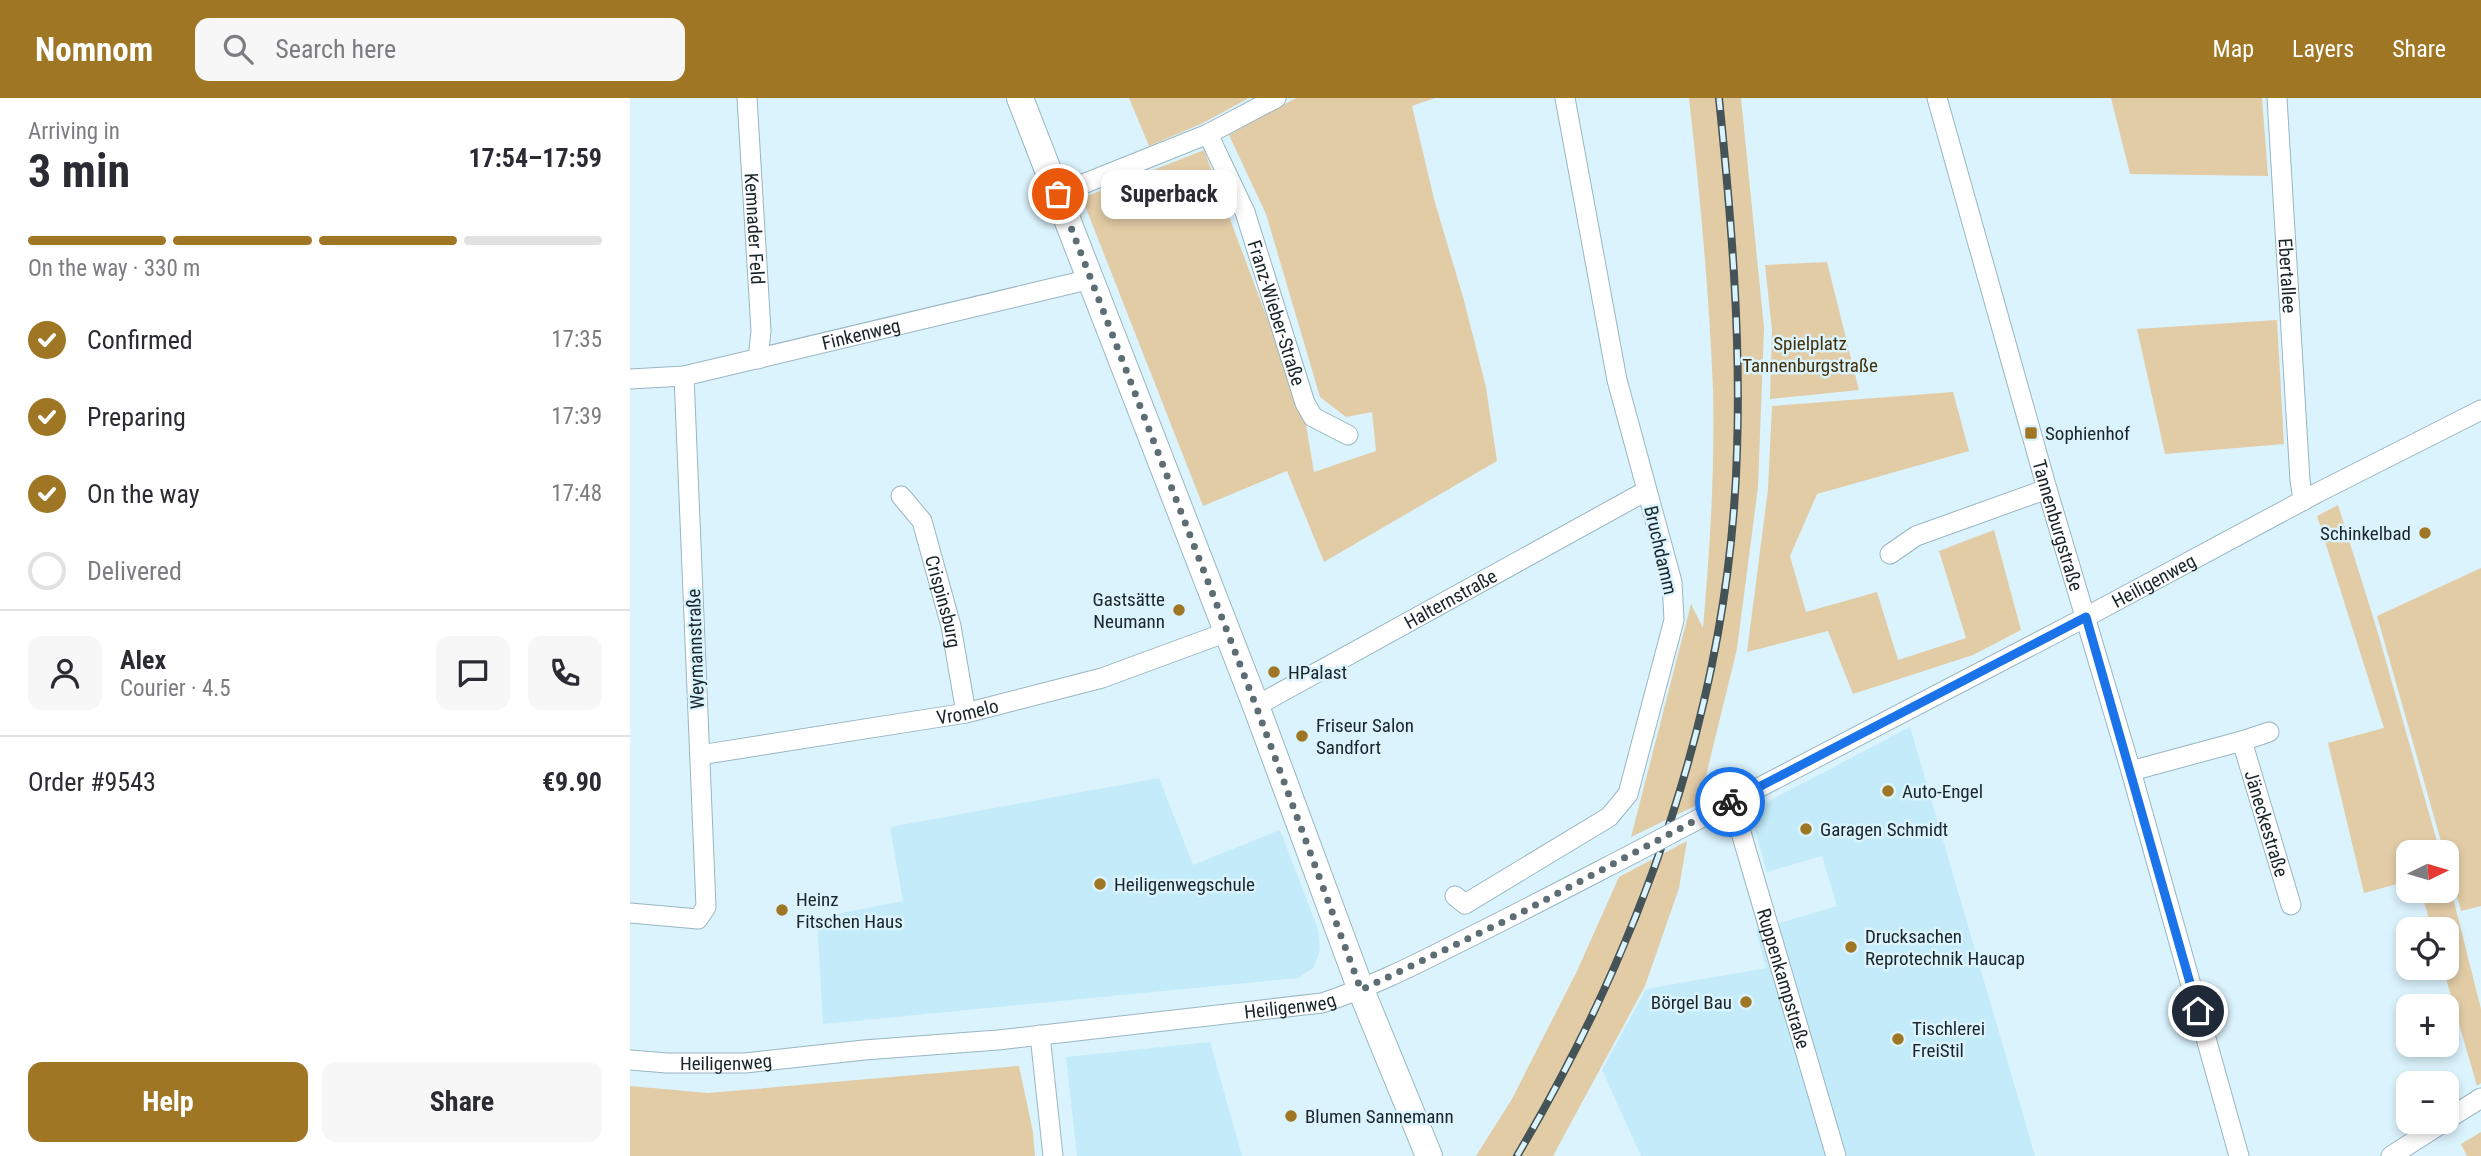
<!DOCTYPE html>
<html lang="en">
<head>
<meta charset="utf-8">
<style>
	body { margin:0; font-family:"Roboto Condensed",sans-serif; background:#f7f7f7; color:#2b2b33; height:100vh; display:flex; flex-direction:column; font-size:26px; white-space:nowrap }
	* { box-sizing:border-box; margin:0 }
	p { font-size:23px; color:#7c7c81 }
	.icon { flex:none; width:38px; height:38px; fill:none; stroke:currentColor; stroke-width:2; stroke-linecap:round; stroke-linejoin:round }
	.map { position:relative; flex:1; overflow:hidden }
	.details { display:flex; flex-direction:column; background:#fff; width:630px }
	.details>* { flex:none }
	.needle { width:46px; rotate:85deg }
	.buttons { position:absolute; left:1766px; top:742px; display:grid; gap:14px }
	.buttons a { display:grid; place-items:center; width:63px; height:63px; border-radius:14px; background:#fff; box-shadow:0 4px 10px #0003; font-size:35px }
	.pin { position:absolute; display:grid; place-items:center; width:60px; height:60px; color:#fff; margin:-30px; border:4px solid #fff; border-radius:50%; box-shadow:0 2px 7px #0007 }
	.courier { position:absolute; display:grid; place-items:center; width:70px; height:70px; margin:-35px; border:5px solid #1a73e8; border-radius:50%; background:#fff; color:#222; box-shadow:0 2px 9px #0007 }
	.bubble { position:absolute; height:49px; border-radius:14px; background:#fff; box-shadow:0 4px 10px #0003; font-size:23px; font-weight:700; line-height:49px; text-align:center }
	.overview em { font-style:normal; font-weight:700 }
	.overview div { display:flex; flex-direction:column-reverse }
	.overview { display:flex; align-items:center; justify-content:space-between; height:119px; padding:0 28px }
	h1 { font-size:46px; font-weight:700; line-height:52px }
	.bar { display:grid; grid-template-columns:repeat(4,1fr); gap:10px 7px; align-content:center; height:84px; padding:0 28px }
	.bar i { height:9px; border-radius:5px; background:#e1e1e2 }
	.bar .selected { background:#9e7624 }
	.bar p { grid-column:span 4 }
	.line { display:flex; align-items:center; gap:18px; padding:0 28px; border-top:2px solid #e1e1e2 }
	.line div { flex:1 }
	.round { display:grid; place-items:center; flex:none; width:74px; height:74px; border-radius:14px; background:#f7f7f7 }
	ol { padding:0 28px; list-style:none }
	li { display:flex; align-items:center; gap:21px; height:77px }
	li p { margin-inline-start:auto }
	li .icon { padding:7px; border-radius:50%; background:#9e7624; color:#fff; stroke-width:4 }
	li:last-child { color:#7c7c81 }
	li i { width:38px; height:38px; border:4px solid #e1e1e2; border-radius:50% }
	.action { display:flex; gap:14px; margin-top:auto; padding:14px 28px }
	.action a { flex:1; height:80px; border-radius:14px; background:#9e7624; color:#fff; font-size:28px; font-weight:700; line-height:80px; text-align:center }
	.action a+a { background:#f7f7f7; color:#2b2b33 }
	header { display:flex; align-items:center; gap:42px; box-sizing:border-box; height:98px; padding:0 35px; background:#9e7624; color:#fff }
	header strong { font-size:33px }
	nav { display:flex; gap:38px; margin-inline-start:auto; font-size:24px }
	.search { width:490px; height:63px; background:#f7f7f7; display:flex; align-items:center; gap:18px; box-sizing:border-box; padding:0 24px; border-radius:14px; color:#7c7c81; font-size:26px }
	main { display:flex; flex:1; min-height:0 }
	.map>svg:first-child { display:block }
</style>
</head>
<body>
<header>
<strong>Nomnom</strong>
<div class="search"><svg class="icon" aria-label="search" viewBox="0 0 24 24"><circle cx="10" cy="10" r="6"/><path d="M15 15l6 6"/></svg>Search here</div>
<nav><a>Map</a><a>Layers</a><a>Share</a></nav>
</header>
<main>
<section class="details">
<div class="overview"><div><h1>3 min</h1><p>Arriving in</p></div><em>17:54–17:59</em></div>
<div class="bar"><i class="selected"></i><i class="selected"></i><i class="selected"></i><i></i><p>On the way · 330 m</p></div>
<ol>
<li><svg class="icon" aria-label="check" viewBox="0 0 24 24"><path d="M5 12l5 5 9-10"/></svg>Confirmed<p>17:35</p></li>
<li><svg class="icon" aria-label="check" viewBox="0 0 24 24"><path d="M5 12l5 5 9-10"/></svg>Preparing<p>17:39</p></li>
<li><svg class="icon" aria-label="check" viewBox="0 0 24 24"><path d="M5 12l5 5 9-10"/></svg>On the way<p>17:48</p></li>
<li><i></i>Delivered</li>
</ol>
<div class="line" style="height:126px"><a class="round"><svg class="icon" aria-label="person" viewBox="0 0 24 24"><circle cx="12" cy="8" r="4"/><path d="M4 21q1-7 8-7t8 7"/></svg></a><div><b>Alex</b><p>Courier · 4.5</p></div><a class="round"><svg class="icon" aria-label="chat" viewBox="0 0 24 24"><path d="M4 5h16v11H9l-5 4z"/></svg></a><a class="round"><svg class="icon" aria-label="phone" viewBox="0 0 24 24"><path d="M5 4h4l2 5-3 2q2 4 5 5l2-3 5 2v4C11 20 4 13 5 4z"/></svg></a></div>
<div class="line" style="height:91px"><div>Order #9543</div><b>€9.90</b></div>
<div class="action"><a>Help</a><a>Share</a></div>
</section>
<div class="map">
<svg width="1851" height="1058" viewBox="0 0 1851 1058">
	<rect width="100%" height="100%" fill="#dbf3fd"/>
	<!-- built -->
	<path fill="#c3ebfa" d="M1280 629 1405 1058H1011L972 972 1016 891 1136 870 1126 832 1207 808 1192 758 1137 774 1120 713Z
		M529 680 563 767 650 732 688 831 690 853 683 870 668 880 193 926 187 820 273 803 260 729Z
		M580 944 612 1058H447L436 959Z"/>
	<!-- green -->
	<path fill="#e2cca6" d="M499 0H619L571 26 519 48Z
		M666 0H805L782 8 804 101 833 199 856 289 867 363 694 464 657 373 573 408 452 100 574 52 675 321 684 374 746 353 742 314 716 319 690 299 636 116 599 37Z
		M1059 0H1111L1134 230 1128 389 1107 551 1069 706 1001 739 1061 506 1073 530C1080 450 1085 371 1083 291 1079 194 1070 97 1059 0Z
		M1481 0H1632L1638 78 1500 76Z
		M1197 164 1229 292 1140 301 1142 232 1135 167Z
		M1647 222 1654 346 1535 356 1507 231Z
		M1323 294 1339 353 1187 396 1160 458 1176 514 1247 494 1268 562 1336 540 1309 453 1364 432 1391 532 1343 557 1223 596 1198 533 1117 554 1138 391 1142 308Z
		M1708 407 1748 535 1810 754H1778V783L1734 795 1698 645 1754 630 1687 418Z
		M1851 470V808L1831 813 1817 762 1816 754H1814L1747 518Z
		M1057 743 1049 790 1015 888 923 1058H846L882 1001 947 873 989 779Z
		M1817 776 1851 911V985L1847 988 1813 870H1816V831H1802L1791 793H1816Z
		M389 968 403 1034 405 1058H0V988L78 995Z
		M1851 1034V1058H1837L1831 1046Z"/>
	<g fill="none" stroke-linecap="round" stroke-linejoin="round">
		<defs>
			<g id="street">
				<path id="s1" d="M117 0 131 233 128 261"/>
				<path id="s2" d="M1307 0 1417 391 1501 673 1609 1058"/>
				<path id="s3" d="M1647 0 1670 382 1673 403"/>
				<path id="s4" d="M578 36 615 114 675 305 683 319 718 337"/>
				<path d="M428 96 578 36 646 0"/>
				<path id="s5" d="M0 281 54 278 461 181"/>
				<path id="s6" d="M271 398 292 423 321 528 336 615"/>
				<path d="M1260 456 1286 438 1417 391"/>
				<path id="s7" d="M626 608 1016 393"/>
				<path d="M1612 643 1639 634"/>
				<path id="s8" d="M70 657 336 615 472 580 597 534"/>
				<path id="s9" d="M1501 673 1612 643 1661 807"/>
				<path id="s10" d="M1102 704 1206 1058"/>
				<path id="s11" d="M1063 724 1456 519 1687 395 1851 312"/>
				<path d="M825 798 835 806 979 719 998 696 1044 522 1042 484 987 282 935 0"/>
				<path d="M0 815 68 821 76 809 54 278"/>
				<path d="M410 937 423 1058"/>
				<path id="s12" d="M0 962 37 965H115L234 952 368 942 692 905C738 890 781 869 824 847 885 817 946 785 1006 754"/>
				<path d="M1816 1022 1851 1000"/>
				<path d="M1761 1058 1814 1024"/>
			</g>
			<path id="secondary" d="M390 0 626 608 731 892 799 1058"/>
		</defs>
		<!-- street casing -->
		<use href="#street" stroke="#99b6c2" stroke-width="21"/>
		<!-- secondary casing -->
		<use href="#secondary" stroke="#99b6c2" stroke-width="28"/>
		<!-- street -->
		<use href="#street" stroke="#fff" stroke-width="19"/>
		<!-- secondary -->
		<use href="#secondary" stroke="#fff" stroke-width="26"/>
		<defs>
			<path id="rail" d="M887 1058C1013 845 1100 602 1107 353 1111 235 1101 118 1089 0"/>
		</defs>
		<!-- rail casing -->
		<use href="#rail" stroke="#445358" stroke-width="8"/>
		<!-- rail -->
		<use href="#rail" stroke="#dbf3fd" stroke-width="5" stroke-dasharray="16" stroke-linecap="butt"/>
		<defs>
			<path id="street-bridge" d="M1006 754 1063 724"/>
		</defs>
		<!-- street-bridge casing -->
		<use href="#street-bridge" stroke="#99b6c2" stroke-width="21" stroke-linecap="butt"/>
		<!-- street-bridge -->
		<use href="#street-bridge" stroke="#fff" stroke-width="19"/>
	</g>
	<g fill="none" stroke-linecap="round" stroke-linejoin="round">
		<!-- done -->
		<path stroke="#5d6d73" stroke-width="7" stroke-dasharray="0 12.6" d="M428 96 626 608 731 892 881 820 1100 704"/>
		<!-- route -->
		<path stroke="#1a73e8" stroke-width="9" d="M1100 704 1456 519 1568 913"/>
	</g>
	<!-- markers -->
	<g fill="#9e7624" stroke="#dbf3fd" stroke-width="2.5">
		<rect x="1394" y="328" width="14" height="14" rx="3.5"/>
		<circle cx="1795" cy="435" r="7"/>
		<circle cx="549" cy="512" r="7"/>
		<circle cx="644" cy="574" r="7"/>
		<circle cx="672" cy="638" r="7"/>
		<circle cx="1258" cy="693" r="7"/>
		<circle cx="1176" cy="731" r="7"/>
		<circle cx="470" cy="786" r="7"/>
		<circle cx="152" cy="812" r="7"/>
		<circle cx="1221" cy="849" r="7"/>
		<circle cx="1116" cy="904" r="7"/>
		<circle cx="1268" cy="941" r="7"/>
		<circle cx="661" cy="1018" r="7"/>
	</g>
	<g text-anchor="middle" stroke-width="5" stroke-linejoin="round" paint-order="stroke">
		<!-- street labels -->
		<g font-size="19" fill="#192529" stroke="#dbf3fd">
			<text dy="7" stroke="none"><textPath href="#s1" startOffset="131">Kemnader Feld</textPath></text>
			<text dy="7" stroke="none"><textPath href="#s3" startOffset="178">Ebertallee</textPath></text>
			<text dy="7" stroke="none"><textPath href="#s4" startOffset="192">Franz-Wieber-Straße</textPath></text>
			<text dy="7" stroke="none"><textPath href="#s5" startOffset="236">Finkenweg</textPath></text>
			<text dy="7" stroke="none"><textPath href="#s2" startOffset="444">Tannenburgstraße</textPath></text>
			<text transform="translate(1031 452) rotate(77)" y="7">Bruchdamm</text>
			<text dy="7" stroke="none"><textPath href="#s11" startOffset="520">Heiligenweg</textPath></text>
			<text dy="7" stroke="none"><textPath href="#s7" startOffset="222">Halternstraße</textPath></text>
			<text dy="7" stroke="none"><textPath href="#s6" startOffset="116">Crispinsburg</textPath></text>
			<text transform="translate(65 551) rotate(-92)" y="7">Weymannstraße</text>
			<text dy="7" stroke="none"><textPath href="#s8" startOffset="271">Vromelo</textPath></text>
			<text dy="7" stroke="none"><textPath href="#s9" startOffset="201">Jäneckestraße</textPath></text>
			<text dy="7" stroke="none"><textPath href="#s10" startOffset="184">Ruppenkampstraße</textPath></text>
			<text dy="7" stroke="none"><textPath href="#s12" startOffset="663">Heiligenweg</textPath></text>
			<text dy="7" stroke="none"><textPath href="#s12" startOffset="96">Heiligenweg</textPath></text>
		</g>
		<!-- park labels -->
		<g font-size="19" fill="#433008" stroke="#dbf3fd">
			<text x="1180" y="252">Spielplatz<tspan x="1180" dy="22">Tannenburgstraße</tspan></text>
		</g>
		<!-- poi labels -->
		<g font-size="19" fill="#192529" stroke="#dbf3fd" text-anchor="start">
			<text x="1415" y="342">Sophienhof</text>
			<text x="1781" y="442" text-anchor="end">Schinkelbad</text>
			<text x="535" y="508" text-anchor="end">Gastsätte<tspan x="535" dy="22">Neumann</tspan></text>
			<text x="658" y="581">HPalast</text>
			<text x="686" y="634">Friseur Salon<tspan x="686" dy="22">Sandfort</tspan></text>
			<text x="1272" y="700">Auto-Engel</text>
			<text x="1190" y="738">Garagen Schmidt</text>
			<text x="484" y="793">Heiligenwegschule</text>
			<text x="166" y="808">Heinz<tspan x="166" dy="22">Fitschen Haus</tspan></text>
			<text x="1235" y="845">Drucksachen<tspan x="1235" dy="22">Reprotechnik Haucap</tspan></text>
			<text x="1102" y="911" text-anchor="end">Börgel Bau</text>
			<text x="1282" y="937">Tischlerei<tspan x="1282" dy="22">FreiStil</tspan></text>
			<text x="675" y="1025">Blumen Sannemann</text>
		</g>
	</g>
</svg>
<div class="buttons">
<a><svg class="needle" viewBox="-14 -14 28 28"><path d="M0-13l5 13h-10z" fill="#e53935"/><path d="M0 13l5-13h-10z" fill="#7c7c81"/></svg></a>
<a><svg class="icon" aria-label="locate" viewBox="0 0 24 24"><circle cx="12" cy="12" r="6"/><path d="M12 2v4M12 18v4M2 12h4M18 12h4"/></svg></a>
<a>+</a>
<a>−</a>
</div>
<div class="pin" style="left:428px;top:96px;background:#ea580c"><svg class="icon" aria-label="bag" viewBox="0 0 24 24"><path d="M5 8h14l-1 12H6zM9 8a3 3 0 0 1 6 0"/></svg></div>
<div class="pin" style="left:1568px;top:913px;background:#1f2937"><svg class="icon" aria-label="home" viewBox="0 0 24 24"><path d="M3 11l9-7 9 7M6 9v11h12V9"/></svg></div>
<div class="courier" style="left:1100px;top:704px"><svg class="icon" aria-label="bike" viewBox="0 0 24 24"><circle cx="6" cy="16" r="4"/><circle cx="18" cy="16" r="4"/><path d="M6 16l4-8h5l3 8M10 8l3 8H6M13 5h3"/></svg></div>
<div class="bubble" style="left:471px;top:72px;width:136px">Superback</div>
</div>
</main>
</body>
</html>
